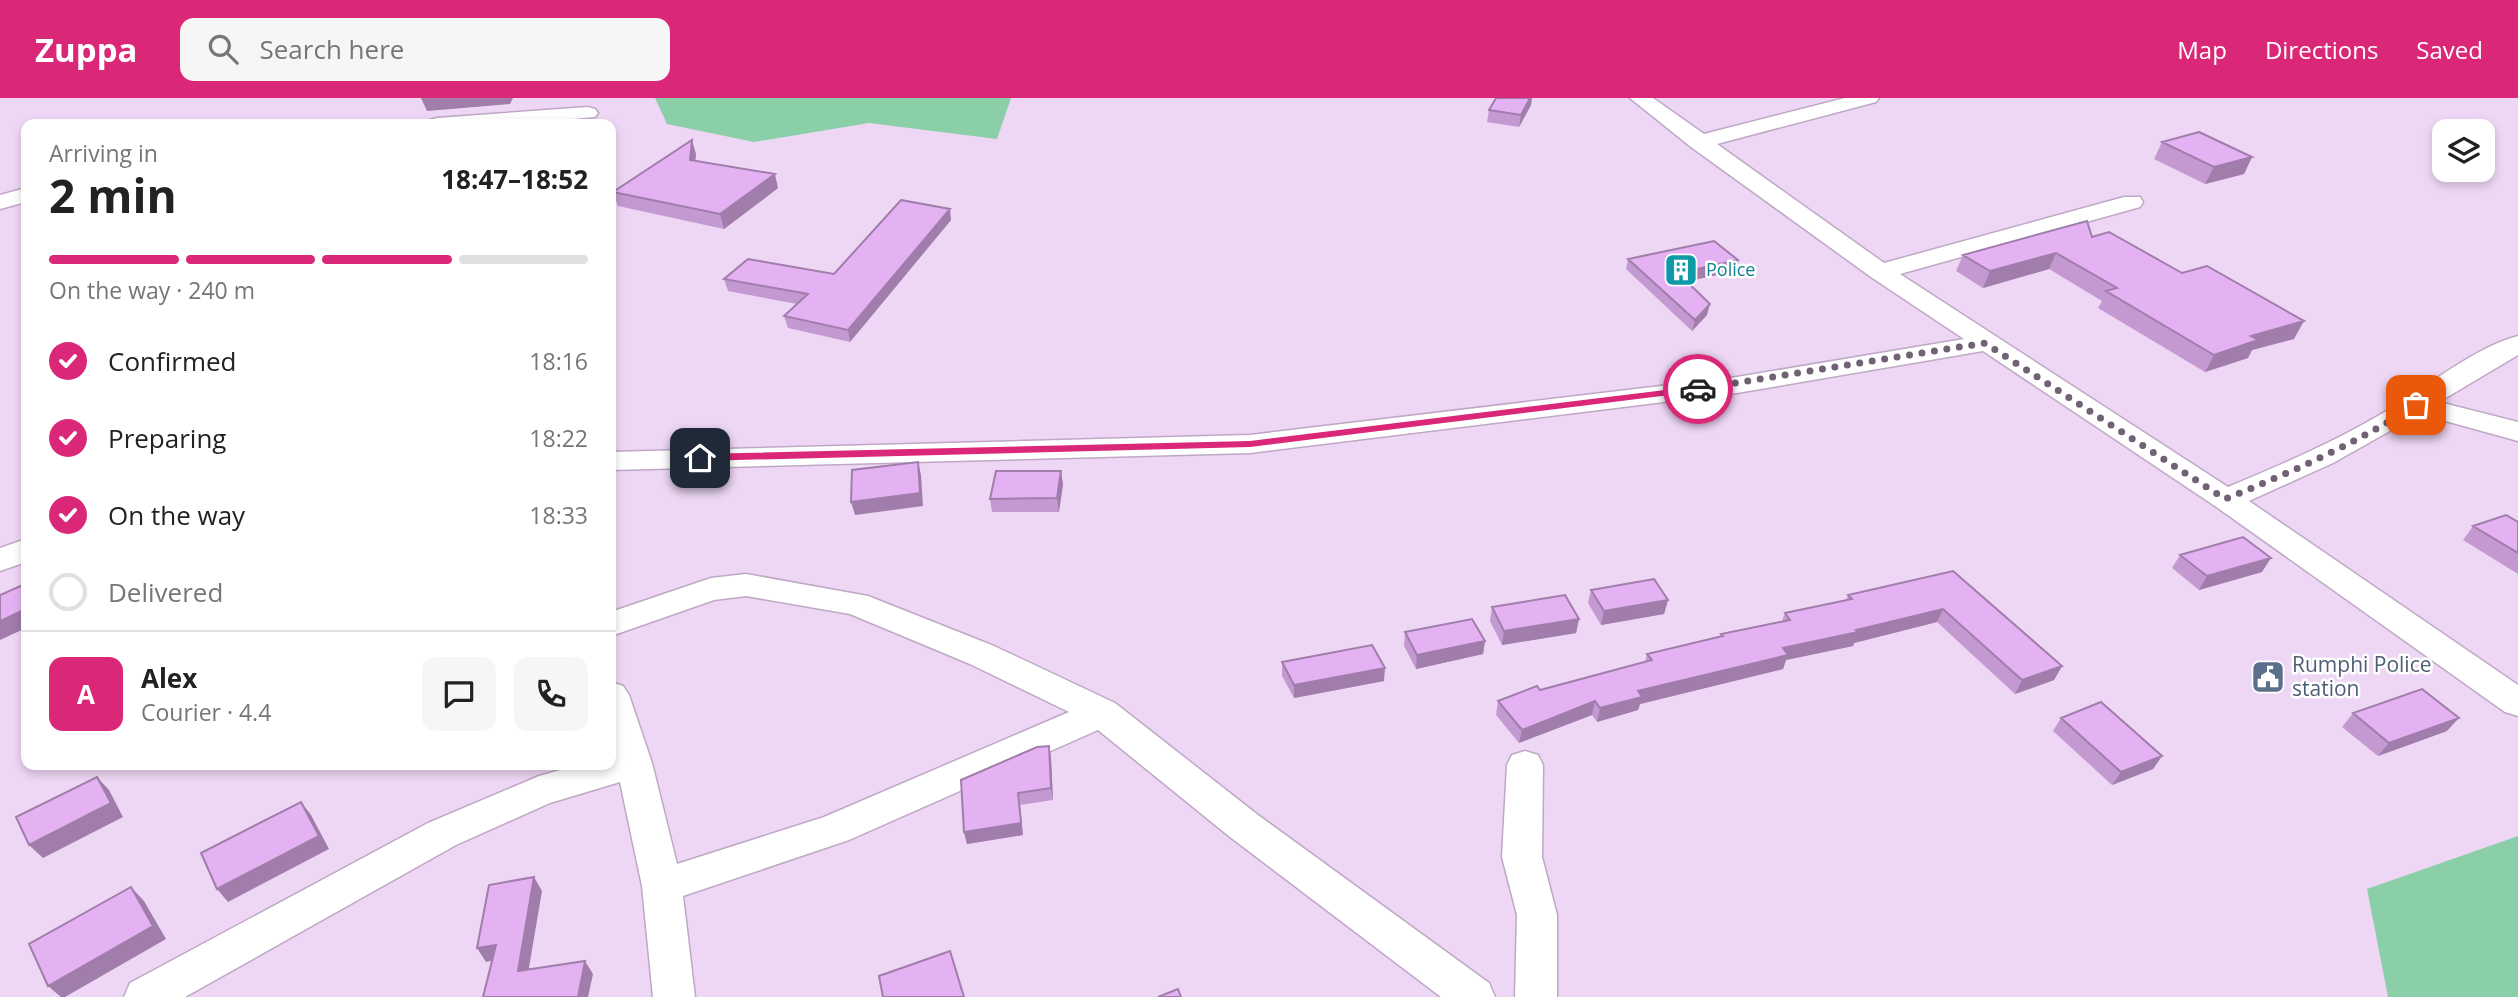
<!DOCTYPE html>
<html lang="en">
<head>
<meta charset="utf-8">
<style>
	body { margin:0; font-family:"Open Sans",sans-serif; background:#f6f6f6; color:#222; height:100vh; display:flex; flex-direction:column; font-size:26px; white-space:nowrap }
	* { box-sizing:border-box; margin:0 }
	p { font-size:23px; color:#767676 }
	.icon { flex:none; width:38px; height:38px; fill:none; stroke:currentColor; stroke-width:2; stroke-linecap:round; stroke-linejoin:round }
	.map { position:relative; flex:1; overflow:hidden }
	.drawer { position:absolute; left:21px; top:21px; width:595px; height:651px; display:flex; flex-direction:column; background:#fff; border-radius:14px; box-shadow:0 4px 10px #0003 }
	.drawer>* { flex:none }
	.buttons { position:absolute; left:2432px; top:21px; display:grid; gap:14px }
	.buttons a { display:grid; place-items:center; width:63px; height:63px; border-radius:14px; background:#fff; box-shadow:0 4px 10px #0003; font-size:35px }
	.pin { position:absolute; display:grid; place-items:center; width:60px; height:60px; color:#fff; margin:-30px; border-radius:14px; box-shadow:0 4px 10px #0006 }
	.courier { position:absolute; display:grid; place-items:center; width:70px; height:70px; margin:-35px; border:5px solid #db2777; border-radius:50%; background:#fff; color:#222; box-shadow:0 2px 9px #0007 }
	.overview em { font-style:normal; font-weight:700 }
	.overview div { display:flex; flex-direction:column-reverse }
	.overview { display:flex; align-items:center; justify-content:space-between; height:119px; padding:0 28px }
	h1 { font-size:46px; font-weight:700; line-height:52px }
	.bar { display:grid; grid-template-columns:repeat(4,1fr); gap:10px 7px; align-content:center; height:84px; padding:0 28px }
	.bar i { height:9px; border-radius:5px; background:#e0e0e0 }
	.bar .current { background:#db2777 }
	.bar p { grid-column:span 4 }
	.line { display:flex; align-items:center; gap:18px; padding:0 28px; border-top:2px solid #e0e0e0 }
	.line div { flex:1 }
	.round { display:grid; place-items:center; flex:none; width:74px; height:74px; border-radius:14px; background:#f6f6f6 }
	ol { padding:0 28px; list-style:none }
	li { display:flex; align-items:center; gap:21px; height:77px }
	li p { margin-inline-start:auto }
	li .icon { padding:7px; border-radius:50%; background:#db2777; color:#fff; stroke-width:4 }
	li:last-child { color:#767676 }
	li i { width:38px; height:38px; border:4px solid #e0e0e0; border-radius:50% }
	header { display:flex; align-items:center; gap:42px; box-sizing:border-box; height:98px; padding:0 35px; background:#db2777; color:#fff }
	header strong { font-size:33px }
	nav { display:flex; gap:38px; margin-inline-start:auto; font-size:24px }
	.search { width:490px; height:63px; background:#f6f6f6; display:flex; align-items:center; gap:18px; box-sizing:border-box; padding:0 24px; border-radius:14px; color:#767676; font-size:26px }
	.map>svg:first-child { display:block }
</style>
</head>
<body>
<header>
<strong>Zuppa</strong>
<div class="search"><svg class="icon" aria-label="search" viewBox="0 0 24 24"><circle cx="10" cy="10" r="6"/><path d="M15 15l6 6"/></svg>Search here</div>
<nav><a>Map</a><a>Directions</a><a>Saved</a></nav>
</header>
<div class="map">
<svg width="2518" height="899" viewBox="0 0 2518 899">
	<rect width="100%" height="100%" fill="#eed7f5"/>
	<!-- green -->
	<path fill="#8bcfa8" d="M655 0H1011L997 41 869 25 754 44 667 26Z
		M2518 738V899H2388L2367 791Z"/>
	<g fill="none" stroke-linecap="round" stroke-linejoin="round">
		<defs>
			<path id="minor" d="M1630 0H1653L1704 36 1845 0H1879L1876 4 1717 46 1884 165 2124 99H2140L2143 104 2140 109 1900 176 2228 389C2281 367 2334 344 2383 315 2423 292 2474 249 2518 238V257L2439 304 2518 324V343L2420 316 2333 365 2249 403 2518 587V618L2505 614 2215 408 1983 253 1737 295 1250 355 611 372V354L1250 337 1737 279 1964 241 1871 179 1691 49Z
				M588 9 595 11 598 15 595 19 519 26H427L430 22 437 20Z
				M26 90V104L0 111V97Z
				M26 441V464L0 473V450Z
				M746 476 868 498 994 548 1115 605 1258 717 1489 885 1495 899H1441L1230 739 1098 632 849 742 683 798 695 899H653L642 788 620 684 550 705 456 747 185 899H124L130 885 428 725 539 678 578 667H611V584L623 588 629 597 652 665 677 766 824 719 1069 614 970 566 850 516 746 498 714 502 611 538V514L711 480Z
				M1525 653 1538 657 1543 667 1542 759 1557 817V899H1515L1517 817 1502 759 1507 667 1512 657Z"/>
		</defs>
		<!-- minor casing -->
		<use href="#minor" stroke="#bea8c4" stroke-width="3"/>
		<!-- minor -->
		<use href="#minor" fill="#fff" fill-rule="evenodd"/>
	</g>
	<!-- wall -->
	<path fill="#c499d1" d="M1531 7 1519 29 1487 24 1489 12Z
		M2162 44 2252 59 2244 76 2205 86 2154 61Z
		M696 56 695 63 778 90 724 131 618 108 613 94Z
		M951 122 850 244 788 230 784 218 797 206 728 193 724 181 834 176Z
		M2092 139 2294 241 2252 252 2248 260 2205 274 2098 210 2102 203 2049 171 1983 190 1956 173 1963 157Z
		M1628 161 1738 162 1736 173 1686 183 1707 217 1692 233 1626 171Z
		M1063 386 1059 414H992L990 401Z
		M2518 424V476L2463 442 2473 428Z
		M2180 457 2262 474 2199 492 2172 470Z
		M1953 473 2062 568 2054 582 2015 596 1937 524 1854 545 1853 548 1786 562 1783 571 1640 606 1638 612 1597 624 1592 617 1519 645 1496 617 1498 603 1645 564 1647 556 1720 538 1721 536 1782 523 1785 515 1846 503 1848 497Z
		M1591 492 1668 502 1664 516 1601 527 1588 505Z
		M1492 509 1579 521 1576 535 1502 547 1490 523Z
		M1405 534 1485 543 1483 556 1416 571 1404 548Z
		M1282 564 1384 583 1294 600 1282 578Z
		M2353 615 2447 633 2378 658 2342 629Z
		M2061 620 2162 658 2153 671 2112 687 2053 633Z
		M1049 648 1051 660 1053 702 1020 707 1023 737 967 746 964 734Z"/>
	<!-- shaded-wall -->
	<path fill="#a07daa" d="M421 0H513L510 6 427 13Z
		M1530 0H1532L1531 7 1519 29 1521 17Z
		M692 42 696 56 694 75 690 62Z
		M2252 59 2244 76 2205 86 2214 69Z
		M775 76 778 90 724 131 720 116Z
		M950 111 951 122 850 244 848 232Z
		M2056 155 2049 171 1983 190 1990 173Z
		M1738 162 1736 173 1675 186 1678 175Z
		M1710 206 1707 217 1692 233 1695 222Z
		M2304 223 2294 241 2252 252 2248 260 2205 274 2214 257 2251 238Z
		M918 364 921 377 923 408 855 417 851 404Z
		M1061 373 1063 386 1059 414 1057 400Z
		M2271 460 2262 474 2199 492 2207 478Z
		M1668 502 1664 516 1601 527 1604 513Z
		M26 511V530L0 542V523Z
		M1943 511 1937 524 1854 545 1853 548 1786 562 1783 571 1640 606 1638 612 1597 624 1600 610 1638 593 1783 550Z
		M1579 521 1576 535 1502 547 1504 533Z
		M1485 543 1483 556 1416 571 1417 557Z
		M2062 568 2054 582 2015 596 2022 582Z
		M1385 570 1384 583 1294 600V587Z
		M1595 603 1592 617 1519 645 1522 632Z
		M2459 620 2447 633 2378 658 2389 645Z
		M1049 648 1051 660 1053 702 1051 690Z
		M2162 658 2153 671 2112 687 2121 674Z
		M97 679 109 692 123 719 43 760 29 747Z
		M1018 695 1023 737 967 746 964 734Z
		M301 704 311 717 329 751 228 804 217 791Z
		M534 779 542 793 526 887 518 873Z
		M131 789 144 803 166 841 65 899H61L48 888Z
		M496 847 504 860 486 864 477 850Z
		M585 863 593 876 588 899H578Z"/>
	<!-- building -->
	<path fill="#e4b2f3" stroke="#a07daa" stroke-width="2" d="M1496 0H1530L1521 17 1489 12Z
		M2199 34 2252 59 2214 69 2162 44Z
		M692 42 690 62 775 76 720 116 613 94Z
		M901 102 950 111 848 232 784 218 808 196 724 181 748 161 834 176Z
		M2087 123 2092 139 2109 134 2182 175 2207 168 2304 223 2251 238 2258 242 2214 257 2106 193 2117 190 2056 155 1990 173 1963 157Z
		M1714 143 1738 162 1678 175 1710 206 1695 222 1628 161Z
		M918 364 920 395 851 404 852 372Z
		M996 373H1061L1057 400 990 401Z
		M2506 417 2518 424V455L2473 428Z
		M2243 439 2271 460 2207 478 2180 457Z
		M1953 473 2062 568 2022 582 1943 511 1856 532 1858 534 1783 550 1788 557 1638 593 1642 599 1600 610 1595 603 1522 632 1498 603 1537 588 1540 592 1652 562 1647 556 1723 538 1721 536 1790 522 1785 515 1852 501 1848 497Z
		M1654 481 1668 502 1604 513 1591 492Z
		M25 486 26 511 0 523V497Z
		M1565 497 1579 521 1504 533 1492 509Z
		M1472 521 1485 543 1417 557 1405 534Z
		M1372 547 1385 570 1294 587 1282 564Z
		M2422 591 2459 620 2389 645 2353 615Z
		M2101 604 2162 658 2121 674 2061 620Z
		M1049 648 1051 690 1018 695 1021 725 964 734 961 682 1037 649Z
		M97 679 111 705 29 747 16 719Z
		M301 704 319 738 217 791 201 755Z
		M534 779 518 873 585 863 578 899H483L496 847 477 850 489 787Z
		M131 789 153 828 48 888 29 846Z
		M950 853 964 899H883L879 878Z
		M1178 891 1181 899H1158Z"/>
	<!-- route -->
	<path fill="#db2777" d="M1698 288 1702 289V293L1250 349 700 363 695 360 700 356 1250 343Z"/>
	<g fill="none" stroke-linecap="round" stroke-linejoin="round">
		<!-- done -->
		<path stroke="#706274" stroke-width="7" stroke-dasharray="0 12.6" d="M1698 291 1985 245 2225 401C2292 374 2355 346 2416 307"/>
	</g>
	<!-- icons -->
	<defs>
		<symbol id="building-square" viewBox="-11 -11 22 22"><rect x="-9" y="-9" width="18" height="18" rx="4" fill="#0f9aa8" stroke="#fff"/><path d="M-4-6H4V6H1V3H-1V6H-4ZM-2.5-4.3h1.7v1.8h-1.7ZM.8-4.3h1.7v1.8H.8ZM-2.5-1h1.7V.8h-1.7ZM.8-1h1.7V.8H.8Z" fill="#fff"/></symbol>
		<symbol id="civic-square" viewBox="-11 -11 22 22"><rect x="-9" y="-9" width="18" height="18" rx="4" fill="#5c6f8a" stroke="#fff"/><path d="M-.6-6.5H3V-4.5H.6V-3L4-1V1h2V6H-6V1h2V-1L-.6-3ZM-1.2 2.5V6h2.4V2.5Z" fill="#fff"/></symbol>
	</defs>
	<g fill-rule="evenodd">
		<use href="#building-square" x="1662" y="153" width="38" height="38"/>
		<use href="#civic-square" x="2249" y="560" width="38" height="38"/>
	</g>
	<g text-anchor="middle" stroke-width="5" stroke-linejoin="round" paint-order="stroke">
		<!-- far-culture labels -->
		<g font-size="18" fill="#0d838f" stroke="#fff" text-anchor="start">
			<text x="1706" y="178">Police</text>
		</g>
		<!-- service labels -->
		<g font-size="21" fill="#4e5e75" stroke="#fff" text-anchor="start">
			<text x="2292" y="574">Rumphi Police<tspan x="2292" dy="24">station</tspan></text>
		</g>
	</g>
</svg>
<div class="buttons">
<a><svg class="icon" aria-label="layers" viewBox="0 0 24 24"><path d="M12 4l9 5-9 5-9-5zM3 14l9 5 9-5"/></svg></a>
</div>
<div class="pin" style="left:2416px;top:307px;background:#ea580c"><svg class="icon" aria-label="bag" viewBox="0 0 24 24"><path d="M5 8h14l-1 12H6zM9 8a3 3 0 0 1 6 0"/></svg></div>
<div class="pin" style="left:700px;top:360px;background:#1f2937"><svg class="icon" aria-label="home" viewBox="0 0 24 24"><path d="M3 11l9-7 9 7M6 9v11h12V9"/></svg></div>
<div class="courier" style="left:1698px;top:291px"><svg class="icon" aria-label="car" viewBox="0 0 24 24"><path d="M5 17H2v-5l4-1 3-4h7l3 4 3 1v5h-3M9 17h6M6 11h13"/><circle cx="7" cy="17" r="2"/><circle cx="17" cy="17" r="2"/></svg></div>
<section class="drawer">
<div class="overview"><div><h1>2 min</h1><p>Arriving in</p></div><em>18:47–18:52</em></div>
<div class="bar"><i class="current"></i><i class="current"></i><i class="current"></i><i></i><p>On the way · 240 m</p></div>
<ol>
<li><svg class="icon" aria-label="check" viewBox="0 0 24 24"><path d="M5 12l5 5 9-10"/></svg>Confirmed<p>18:16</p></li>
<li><svg class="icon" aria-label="check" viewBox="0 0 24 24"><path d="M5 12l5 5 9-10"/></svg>Preparing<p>18:22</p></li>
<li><svg class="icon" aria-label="check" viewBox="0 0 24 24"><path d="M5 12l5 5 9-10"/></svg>On the way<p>18:33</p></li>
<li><i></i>Delivered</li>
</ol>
<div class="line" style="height:126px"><b class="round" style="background:#db2777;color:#fff">A</b><div><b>Alex</b><p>Courier · 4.4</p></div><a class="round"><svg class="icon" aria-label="chat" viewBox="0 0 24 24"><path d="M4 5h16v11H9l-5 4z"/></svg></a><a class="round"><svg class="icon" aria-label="phone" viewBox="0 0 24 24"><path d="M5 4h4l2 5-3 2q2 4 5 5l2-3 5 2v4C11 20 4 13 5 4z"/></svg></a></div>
</section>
</div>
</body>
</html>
